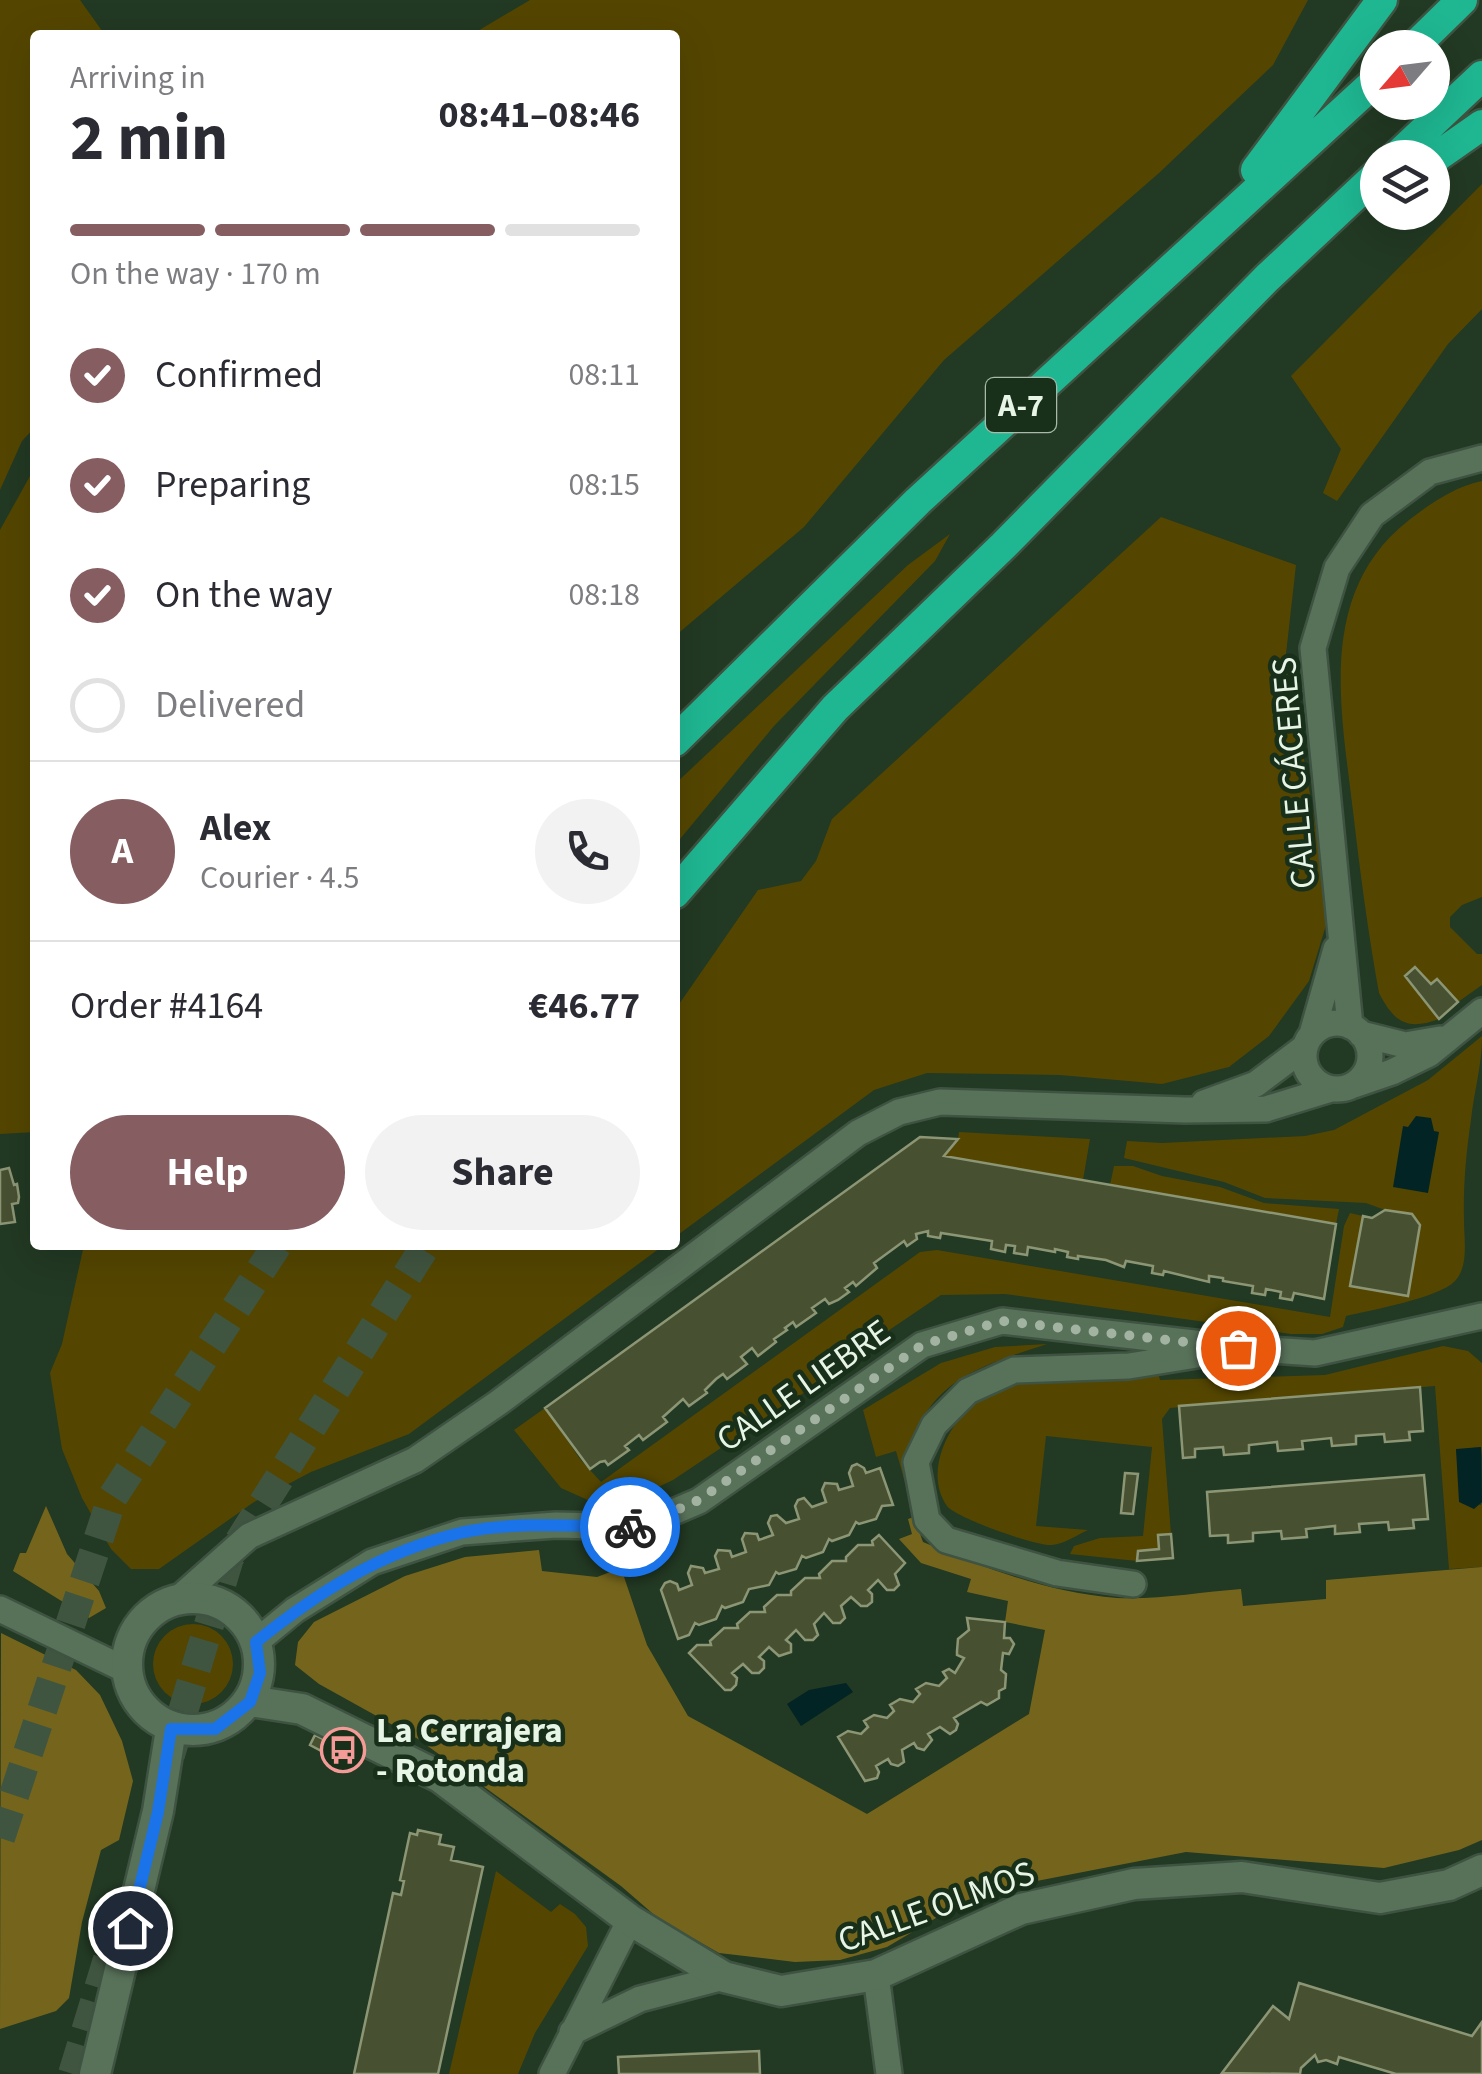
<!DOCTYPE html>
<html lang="en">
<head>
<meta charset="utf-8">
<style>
	body { margin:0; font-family:"Source Sans 3",sans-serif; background:#f2f2f3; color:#2b2b33; height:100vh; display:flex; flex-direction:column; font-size:38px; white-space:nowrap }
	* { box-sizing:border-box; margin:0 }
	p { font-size:32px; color:#7c7c81 }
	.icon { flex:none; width:55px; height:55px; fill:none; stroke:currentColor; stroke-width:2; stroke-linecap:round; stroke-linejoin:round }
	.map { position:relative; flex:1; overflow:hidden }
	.drawer { position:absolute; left:30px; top:30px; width:650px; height:1220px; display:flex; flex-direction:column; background:#fff; border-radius:10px; box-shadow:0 10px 40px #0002 }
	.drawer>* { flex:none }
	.needle { width:65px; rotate:242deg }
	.fabs { position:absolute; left:1360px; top:30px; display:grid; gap:20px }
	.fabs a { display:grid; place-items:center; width:90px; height:90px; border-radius:50%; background:#fff; box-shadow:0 10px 40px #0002; font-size:50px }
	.pin { position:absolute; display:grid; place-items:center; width:85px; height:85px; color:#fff; margin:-42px; border:5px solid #fff; border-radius:50%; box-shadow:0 2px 10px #0007 }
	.courier { position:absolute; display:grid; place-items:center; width:100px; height:100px; margin:-50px; border:8px solid #1a73e8; border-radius:50%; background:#fff; color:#222; box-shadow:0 2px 12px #0007 }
	.summary em { font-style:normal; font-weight:700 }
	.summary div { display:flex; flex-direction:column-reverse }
	.summary { display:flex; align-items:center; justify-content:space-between; height:170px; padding:0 40px }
	h1 { font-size:65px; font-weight:700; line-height:75px }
	.bar { display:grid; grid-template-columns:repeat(4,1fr); gap:15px 10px; align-content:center; height:120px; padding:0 40px }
	.bar i { height:12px; border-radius:8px; background:#e1e1e2 }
	.bar .selected { background:#865d60 }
	.bar p { grid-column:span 4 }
	.line { display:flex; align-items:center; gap:25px; padding:0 40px; border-top:2px solid #e1e1e2 }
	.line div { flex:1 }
	.round { display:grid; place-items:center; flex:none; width:105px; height:105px; border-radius:52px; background:#f2f2f3 }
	ol { padding:0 40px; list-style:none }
	li { display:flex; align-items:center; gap:30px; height:110px }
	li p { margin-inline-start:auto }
	li .icon { padding:10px; border-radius:50%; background:#865d60; color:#fff; stroke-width:4 }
	li:last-child { color:#7c7c81 }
	li i { width:55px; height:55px; border:5px solid #e1e1e2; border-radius:50% }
	.action { display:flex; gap:20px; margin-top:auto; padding:20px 40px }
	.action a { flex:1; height:115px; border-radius:60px; background:#865d60; color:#fff; font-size:40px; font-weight:700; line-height:115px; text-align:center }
	.action a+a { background:#f2f2f3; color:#2b2b33 }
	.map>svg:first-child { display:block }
</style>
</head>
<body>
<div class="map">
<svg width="1482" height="2074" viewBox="0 0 1482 2074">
	<rect width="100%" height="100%" fill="#223923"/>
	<!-- green -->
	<path fill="#544600" d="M0 0H80L105 35H35V427L22 441 0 490Z
		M530 0H1308L1273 65 1159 173 944 360 804 527 675 636V35H471Z
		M1482 184V309L1448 344 1337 501 1323 493 1341 449 1291 376Z
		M35 467V1132L0 1134V530Z
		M1482 481V897L1462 905 1450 917V927L1477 954H1482V985L1458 1002 1436 979 1419 996 1439 1019C1407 1031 1394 1022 1379 993 1368 932 1360 872 1353 811 1341 709 1316 593 1409 520 1431 503 1454 487 1482 481Z
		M1161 517 1296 565 1286 654 1330 912 1309 981 1269 1036 1229 1067 1162 1084 1060 1075 927 1073 874 1090 675 1237V1010L758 890 801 881 816 861 832 819Z
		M950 534 935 561 774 726 675 845V784L908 565Z
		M1482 1036C1482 1066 1474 1091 1471 1120 1466 1153 1463 1187 1464 1221 1464 1239 1469 1266 1455 1281 1439 1298 1371 1310 1346 1316L1343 1327 1322 1334H1291L1005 1294 941 1295 839 1364 826 1378 673 1480 637 1497 590 1501 561 1488 514 1430 545 1408 580 1459 601 1482 920 1252 937 1250 1330 1317 1344 1226 1350 1213 1363 1216 1351 1285 1412 1214 1385 1210 1366 1203 1265 1198 1224 1182 1124 1158 1127 1141 1162 1143 1305 1136 1334 1130 1428 1080Z
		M959 1132 1090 1139 1083 1180 944 1156 958 1139Z
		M1114 1166H1133L1162 1176 1220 1187 1264 1203 1339 1209 1336 1224 1110 1185Z
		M84 1245H664L409 1434 311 1472 254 1502 159 1569H131L111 1549 82 1498 62 1449 50 1373 62 1344Z
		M1047 1344C964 1371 916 1387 905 1482L896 1451 876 1457 863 1410 941 1363 995 1347Z
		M1443 1346 1468 1351 1482 1363V1456L1481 1447 1456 1450 1464 1502 1481 1505 1482 1502V1567L1449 1569 1435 1386 1170 1408 1162 1419 1171 1534 1158 1535 1159 1549 1138 1551 1137 1561 1070 1554 1074 1546 1100 1538 1143 1536 1152 1447 1046 1436 1036 1526 1088 1530C1077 1535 1064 1544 1052 1545 1038 1547 956 1518 947 1506 920 1468 956 1408 992 1391 1038 1370 1108 1376 1158 1373L1160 1380 1325 1375Z
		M153 1664a40 40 0 1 1 80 0a40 40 0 1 1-80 0Z
		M496 1871 551 1912 560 1904 575 1914 586 1927 588 1946 535 2033 518 2074H449Z"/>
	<!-- forest -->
	<path fill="#75651c" d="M46 1506 67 1554 99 1591 106 1608 89 1618 13 1571 20 1553H26Z
		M914 1517 923 1542C985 1568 1049 1593 1117 1598 1157 1600 1201 1592 1241 1589L1243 1606 1326 1599V1580L1482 1567V1840L1459 1850 1384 1868 1186 1852 1001 1888 941 1915 887 1947 840 1960 795 1962 719 1953 659 1919 621 1886 418 1739 319 1684 295 1665 298 1642 314 1622 405 1576 465 1557 539 1550 542 1571 597 1577 621 1568 647 1645 688 1716 867 1814 1029 1714 1045 1630 1005 1622 1008 1601 967 1592 971 1579 921 1563 899 1539 912 1534 908 1519Z
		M1 1633 76 1670 100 1695 122 1741 133 1781 119 1840 101 1850 82 1922 69 1998 56 2011 0 2029Z"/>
	<!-- water -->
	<path fill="#032424" d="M1416 1116 1431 1118 1434 1131 1439 1132 1428 1193 1393 1187 1403 1126 1408 1127Z
		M1481 1447 1482 1502 1474 1509 1459 1502 1456 1449Z
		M846 1683 853 1692 801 1726 787 1704 809 1690Z"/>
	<!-- building -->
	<path fill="#485032" stroke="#8c9675" stroke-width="2.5" d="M1415 967 1431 984 1437 979 1458 1002 1439 1019 1405 976Z
		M920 1137 958 1139 944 1156 1336 1224 1324 1299 1294 1293 1292 1300 1280 1298 1281 1292 1266 1289 1265 1295 1252 1293 1253 1286 1223 1281V1278L1209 1276V1282L1164 1271 1163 1275 1152 1273 1153 1266 1126 1261 1124 1267 1106 1260 1078 1256V1259L1067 1257 1068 1252 1055 1249V1252L1028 1247 1027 1255 1014 1253 1015 1246 1006 1245 1005 1252 991 1249 992 1241 941 1233 940 1238 928 1236V1231L916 1234 917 1239 907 1246 904 1241 874 1263 877 1268 856 1286 853 1282 845 1288 849 1292 838 1300 829 1304 825 1299 812 1308 816 1313 796 1327 793 1322 785 1328 787 1330 774 1339 776 1342 758 1356 752 1348 741 1357 747 1364 727 1379 723 1374 716 1379 705 1390 707 1393 689 1406 683 1399 663 1417 667 1422 643 1440 639 1435 625 1446 629 1450 608 1465 605 1461 600 1462 590 1469 545 1408Z
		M9 1168 14 1185 17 1184 19 1197 18 1203 12 1204 15 1222 0 1224V1170Z
		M1385 1210 1412 1214 1420 1225 1408 1296 1350 1286 1363 1216 1372 1218Z
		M1420 1387 1423 1431 1409 1432 1410 1440 1385 1442 1384 1434 1356 1436V1444L1332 1446 1331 1438 1302 1441 1303 1449 1278 1451 1277 1442 1249 1445V1453L1224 1455 1223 1447 1195 1449V1457L1183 1458 1179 1406Z
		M857 1464 864 1468 866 1473 880 1468 893 1505 882 1506 876 1519 859 1524 856 1522 849 1535 832 1541 829 1539 823 1552 806 1558 802 1556 796 1569 779 1574 776 1572 769 1585 749 1589 743 1602 725 1608 722 1606 716 1619 699 1625 695 1623 689 1635 678 1639 661 1590 665 1583 670 1581 677 1584 679 1590 692 1585 688 1573 691 1566 703 1568 705 1573 719 1569 715 1556 718 1550 730 1551 732 1557 746 1552 742 1539 745 1533 757 1534 759 1540 773 1535 768 1523 771 1516 777 1515 786 1523 799 1519 795 1506 798 1500 804 1498 812 1507 826 1502 822 1490 825 1483 837 1484 839 1490 853 1486 849 1473 852 1466Z
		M1125 1473 1138 1474 1133 1514 1121 1513Z
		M1424 1475 1428 1519 1413 1520 1414 1528 1389 1530 1388 1522 1359 1524 1360 1532 1335 1534V1526L1306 1529 1307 1537 1282 1539 1281 1531 1253 1533V1541L1228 1543V1535L1210 1536 1207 1492Z
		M1171 1534 1173 1558 1137 1561 1138 1551 1159 1549 1158 1535Z
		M879 1535 905 1563 895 1574 899 1585 894 1590H887L878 1580 868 1590 872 1594V1602L867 1606H861L851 1597 841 1606 845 1618 840 1623H833L824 1613 814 1624 818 1635 813 1640H805L796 1630 786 1640 791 1644V1652L779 1656 769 1647 759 1657 764 1661V1668L759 1673H752L743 1664 732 1673 737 1678 736 1685 731 1690H725L689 1653 697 1645H711L710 1641 724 1628H738L737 1624 750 1612H765L764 1607 777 1595H791V1591L805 1578H820L819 1574 832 1561H846V1557L858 1545H873L872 1541Z
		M967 1618 1005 1622 1004 1638H1010L1014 1644 1009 1654 1003 1653 1001 1670 1006 1674 1005 1688 999 1691V1698L987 1705 981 1702 954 1718 958 1724 956 1730 950 1734 940 1727 928 1734 932 1740 924 1750 917 1748 914 1743 902 1750 904 1762 898 1766 891 1764 888 1759 876 1766 879 1772 877 1778 865 1781 838 1737 848 1731 861 1734 868 1727 864 1721 874 1715 887 1718 894 1711 890 1705 900 1699 913 1702 920 1694 916 1689 926 1683 939 1686 947 1678 943 1672 949 1669 955 1673 964 1658 957 1655V1651L958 1639 969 1630Z
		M315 1735 334 1745 329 1755 310 1745Z
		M418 1830 441 1835 439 1844 454 1847 451 1860 483 1867 438 2074H354L393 1893 401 1895 404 1881 400 1880 410 1833 417 1835Z
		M1299 1983 1472 2036 1482 2022V2074H1396L1339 2057 1337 2064 1326 2060 1318 2062 1315 2055 1301 2068 1300 2074 1222 2073 1273 2006 1289 2019Z
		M759 2051 760 2074H619L618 2057Z"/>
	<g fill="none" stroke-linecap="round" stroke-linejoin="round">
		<!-- motorway-tunnel -->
		<path stroke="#405540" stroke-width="30" stroke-dasharray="30 15" stroke-linecap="butt" d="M170 1755 229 1558 426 1245
			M0 1838 112 1498 277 1245
			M73 2074 116 1933"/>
		<defs>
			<path id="minor" d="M1304 1056a33 33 0 1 1 66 0a33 33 0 1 1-66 0Z
				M1350 1026 1313 648 1337 568 1372 515 1430 472 1482 458
				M1312 1034 1336 949
				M1361 1034 1405 1045 1440 1039
				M1354 1085 1392 1072 1429 1054 1482 1011
				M1204 1103 1256 1084 1305 1047
				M1133 1584 1057 1573 946 1540 927 1520 916 1462 934 1425 968 1391 1014 1370 1129 1366 1209 1353
				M178 1599 249 1536 415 1460 498 1403 858 1133 899 1112 940 1102 1185 1110 1266 1109 1331 1089
				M0 1609 126 1670
				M256 1642 295 1610 372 1562 462 1532 556 1525 638 1527 699 1501 922 1345 1002 1321 1238 1348 1315 1353 1482 1316
				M876 1975 889 2074
				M572 2032 640 1999 724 1977
				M552 2074 630 1920"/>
			<path id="tertiary" d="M127 1664a66 66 0 1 1 132 0a66 66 0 1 1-132 0Z
				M250 1701 302 1709 440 1777 630 1920 724 1977 781 1991 876 1975 1021 1909 1134 1884 1242 1877 1380 1898 1449 1885 1482 1870
				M95 2074 158 1811 171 1729"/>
			<path id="motorway" d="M1413 48 1462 0
				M1395 158 1482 76
				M1432 160 1482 125
				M1256 170 1382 0
				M675 741 918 501 1378 79
				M675 893 835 708 1003 546 1267 278 1378 174"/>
		</defs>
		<!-- minor casing -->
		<use href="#minor" stroke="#3e5341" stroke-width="30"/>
		<!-- tertiary casing -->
		<use href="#tertiary" stroke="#3e5341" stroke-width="35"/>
		<!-- motorway casing -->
		<use href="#motorway" stroke="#3e5341" stroke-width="35"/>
		<!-- minor -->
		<use href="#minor" stroke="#587159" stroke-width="25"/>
		<!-- tertiary -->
		<use href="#tertiary" stroke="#587159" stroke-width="30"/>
		<!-- motorway -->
		<use href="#motorway" stroke="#1fb792" stroke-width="30"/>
	</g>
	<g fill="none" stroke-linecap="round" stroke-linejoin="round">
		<!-- done -->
		<path stroke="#a2b3a2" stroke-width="10" stroke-dasharray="0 18" d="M630 1527H638L699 1500 922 1345 1002 1321 1238 1348"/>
		<!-- route -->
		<path stroke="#1a73e8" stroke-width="12" d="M130 1928 158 1812 171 1729H215L250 1702 260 1673 256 1642C318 1592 381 1552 460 1533 509 1521 579 1526 630 1527"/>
	</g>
	<!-- icons -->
	<defs>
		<symbol id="bus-ring" viewBox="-11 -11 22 22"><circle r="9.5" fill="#182f1a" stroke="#f59b97" stroke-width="1.5"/><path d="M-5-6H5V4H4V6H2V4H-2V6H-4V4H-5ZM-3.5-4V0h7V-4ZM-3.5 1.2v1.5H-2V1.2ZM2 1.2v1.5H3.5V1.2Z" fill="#f59b97"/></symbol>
	</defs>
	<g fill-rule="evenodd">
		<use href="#bus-ring" x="318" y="1725" width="50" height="50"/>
	</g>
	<g text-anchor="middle" stroke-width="9" stroke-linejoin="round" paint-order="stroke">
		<!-- shield labels -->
		<rect fill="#182f1a" stroke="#a9baaa" stroke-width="2.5" x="986" y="378" width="70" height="54" rx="8"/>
		<g font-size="32" font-weight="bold" fill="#e7f5e7">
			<text x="1021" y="416">A-7</text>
		</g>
		<!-- street labels -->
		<g font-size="35" fill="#e7f5e7" stroke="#182f1a">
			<text transform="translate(1293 773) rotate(-95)" y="12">CALLE CÁCERES</text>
			<text transform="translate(803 1385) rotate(-35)" y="12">CALLE LIEBRE</text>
			<text transform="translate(936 1906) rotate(-20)" y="12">CALLE OLMOS</text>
		</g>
		<!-- poi labels -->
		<g font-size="35" font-weight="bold" fill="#e7f5e7" stroke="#182f1a" text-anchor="start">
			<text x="376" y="1742">La Cerrajera<tspan x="376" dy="40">- Rotonda</tspan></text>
		</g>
	</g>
</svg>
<div class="fabs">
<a><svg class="needle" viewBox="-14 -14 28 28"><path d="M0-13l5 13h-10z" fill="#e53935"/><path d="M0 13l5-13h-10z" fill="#7c7c81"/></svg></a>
<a><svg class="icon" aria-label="layers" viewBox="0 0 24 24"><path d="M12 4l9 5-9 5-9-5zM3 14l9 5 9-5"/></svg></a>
</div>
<div class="pin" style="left:1238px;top:1348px;background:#ea580c"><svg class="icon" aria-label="bag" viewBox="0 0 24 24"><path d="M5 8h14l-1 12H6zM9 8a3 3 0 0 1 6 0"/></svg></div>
<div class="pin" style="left:130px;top:1928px;background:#1f2937"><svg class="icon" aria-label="home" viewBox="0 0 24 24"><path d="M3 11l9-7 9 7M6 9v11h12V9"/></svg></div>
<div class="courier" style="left:630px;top:1527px"><svg class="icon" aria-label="bike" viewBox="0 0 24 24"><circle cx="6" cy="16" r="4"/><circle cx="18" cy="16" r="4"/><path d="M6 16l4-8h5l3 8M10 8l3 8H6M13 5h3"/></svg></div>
<section class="drawer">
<div class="summary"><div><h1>2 min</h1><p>Arriving in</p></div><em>08:41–08:46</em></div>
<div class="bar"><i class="selected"></i><i class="selected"></i><i class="selected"></i><i></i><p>On the way · 170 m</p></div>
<ol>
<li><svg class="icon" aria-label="check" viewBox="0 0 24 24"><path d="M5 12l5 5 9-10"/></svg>Confirmed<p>08:11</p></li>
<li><svg class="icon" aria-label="check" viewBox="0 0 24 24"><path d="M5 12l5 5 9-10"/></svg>Preparing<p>08:15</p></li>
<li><svg class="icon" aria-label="check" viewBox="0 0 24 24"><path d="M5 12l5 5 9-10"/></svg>On the way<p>08:18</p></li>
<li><i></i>Delivered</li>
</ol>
<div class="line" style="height:180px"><b class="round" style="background:#865d60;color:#fff">A</b><div><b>Alex</b><p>Courier · 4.5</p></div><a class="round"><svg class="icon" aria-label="phone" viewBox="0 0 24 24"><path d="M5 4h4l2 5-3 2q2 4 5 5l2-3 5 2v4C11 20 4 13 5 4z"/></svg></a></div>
<div class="line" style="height:130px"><div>Order #4164</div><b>€46.77</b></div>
<div class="action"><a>Help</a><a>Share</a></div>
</section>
</div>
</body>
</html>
